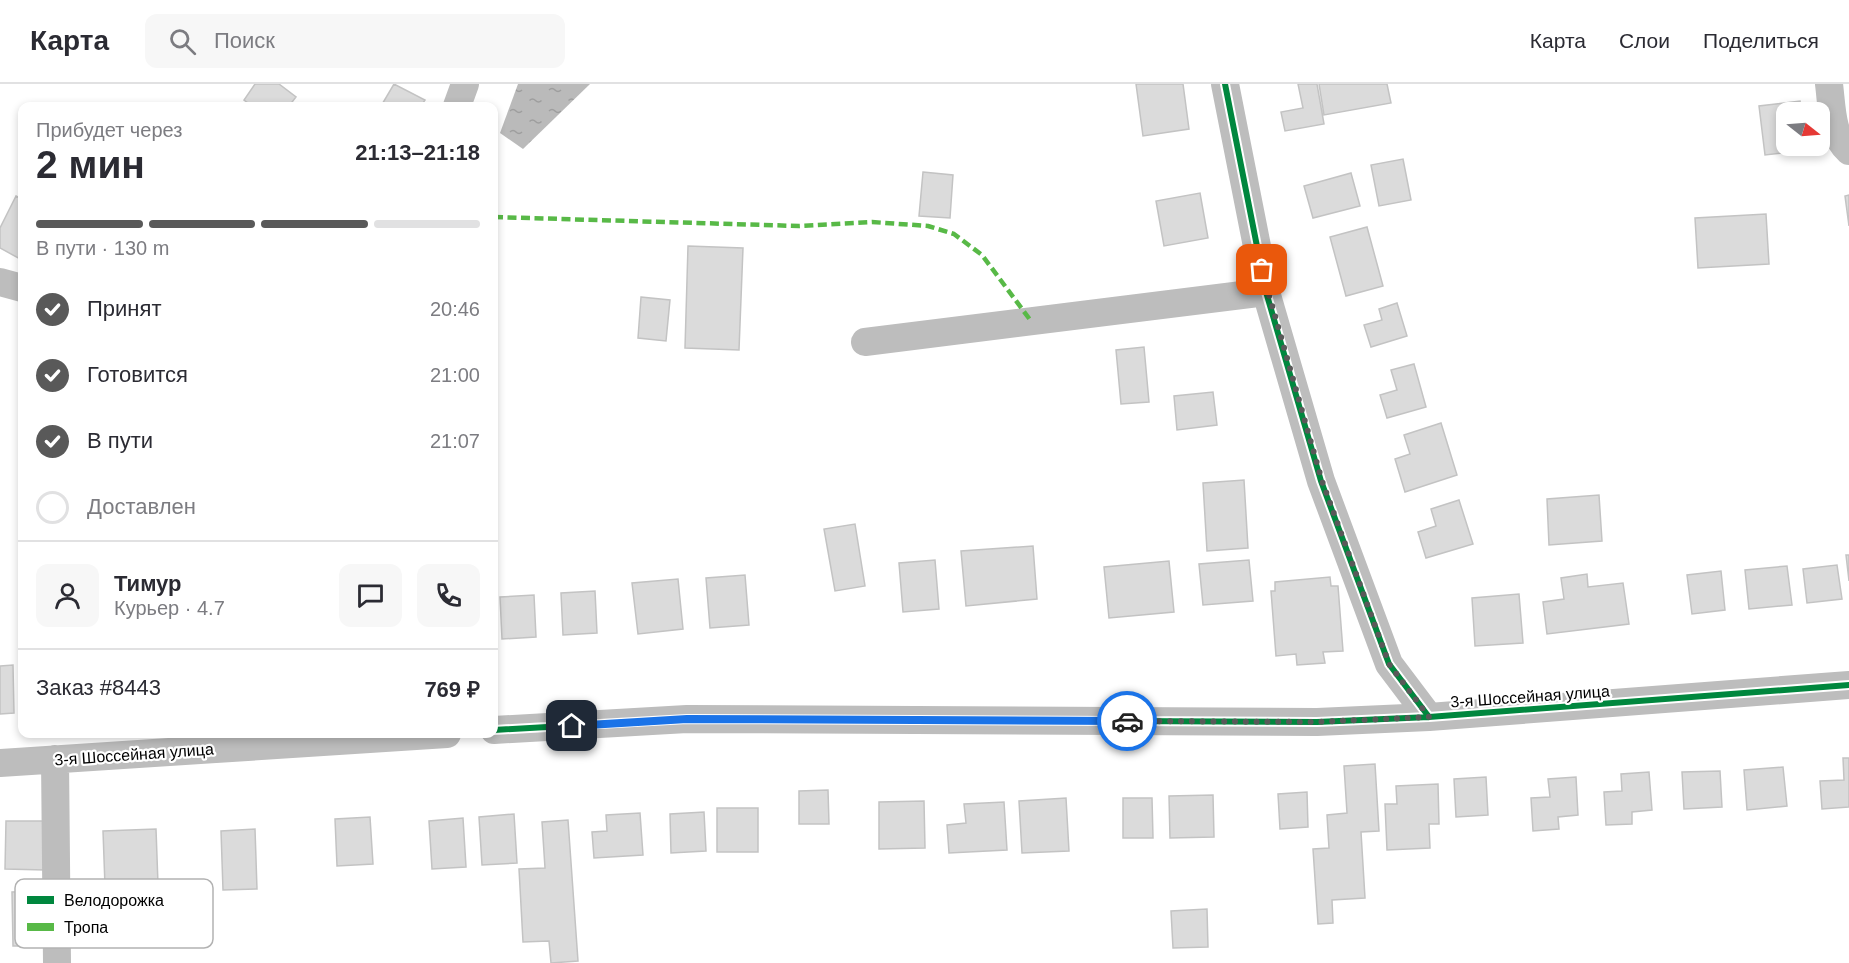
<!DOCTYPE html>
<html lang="ru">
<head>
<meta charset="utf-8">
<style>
	body { margin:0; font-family:Helvetica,sans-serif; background:#f7f7f7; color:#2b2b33; height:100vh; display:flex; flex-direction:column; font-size:22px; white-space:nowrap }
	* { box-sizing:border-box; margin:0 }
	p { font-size:20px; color:#7c7c81 }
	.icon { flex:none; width:33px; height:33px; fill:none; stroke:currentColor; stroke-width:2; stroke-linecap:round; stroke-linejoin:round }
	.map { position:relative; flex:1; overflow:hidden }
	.details { position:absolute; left:18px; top:18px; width:480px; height:636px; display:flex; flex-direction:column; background:#fff; border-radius:12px; box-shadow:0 3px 9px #0003 }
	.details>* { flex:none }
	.needle { width:39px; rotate:107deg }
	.fabs { position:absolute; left:1776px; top:18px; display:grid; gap:12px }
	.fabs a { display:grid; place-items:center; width:54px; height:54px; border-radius:12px; background:#fff; box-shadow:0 3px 9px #0003; font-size:30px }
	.pin { position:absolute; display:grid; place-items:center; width:51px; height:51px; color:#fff; margin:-26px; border-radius:12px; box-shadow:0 3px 9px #0006 }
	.courier { position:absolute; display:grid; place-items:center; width:60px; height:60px; margin:-30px; border:4px solid #1a73e8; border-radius:50%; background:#fff; color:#222; box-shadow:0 2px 8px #0007 }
	.overview em { font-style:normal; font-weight:600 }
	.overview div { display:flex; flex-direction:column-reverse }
	.overview { display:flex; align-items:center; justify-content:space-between; height:102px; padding:0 18px }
	h1 { font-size:39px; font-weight:600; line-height:45px }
	.bar { display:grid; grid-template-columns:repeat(4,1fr); gap:9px 6px; align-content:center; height:72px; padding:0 18px }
	.bar i { height:8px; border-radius:4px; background:#e1e1e2 }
	.bar .on { background:#595959 }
	.bar p { grid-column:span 4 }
	.line { display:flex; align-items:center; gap:15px; padding:0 18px; border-top:2px solid #e1e1e2 }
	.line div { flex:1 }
	.round { display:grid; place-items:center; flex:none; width:63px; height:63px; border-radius:12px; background:#f7f7f7 }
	ol { padding:0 18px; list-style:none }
	li { display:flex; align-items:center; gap:18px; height:66px }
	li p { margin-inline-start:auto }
	li .icon { padding:6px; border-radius:50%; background:#595959; color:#fff; stroke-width:4 }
	li:last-child { color:#7c7c81 }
	li i { width:33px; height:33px; border:3px solid #e1e1e2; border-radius:50% }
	header { display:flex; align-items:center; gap:36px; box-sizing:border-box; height:84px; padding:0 30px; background:#fff; border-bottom:2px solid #e1e1e2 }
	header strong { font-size:28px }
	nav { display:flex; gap:33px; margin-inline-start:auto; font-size:21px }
	.search { width:420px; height:54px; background:#f7f7f7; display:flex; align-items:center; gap:15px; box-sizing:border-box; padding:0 21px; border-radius:12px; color:#7c7c81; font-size:22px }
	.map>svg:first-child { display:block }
</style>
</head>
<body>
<header>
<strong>Карта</strong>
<div class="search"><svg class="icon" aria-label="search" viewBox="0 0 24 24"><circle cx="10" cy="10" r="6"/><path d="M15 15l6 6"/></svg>Поиск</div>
<nav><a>Карта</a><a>Слои</a><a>Поделиться</a></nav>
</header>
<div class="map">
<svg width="1849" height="879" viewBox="0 0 1849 879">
	<defs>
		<pattern id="water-ripples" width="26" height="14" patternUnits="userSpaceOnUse" patternTransform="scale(1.5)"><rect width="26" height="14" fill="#bababa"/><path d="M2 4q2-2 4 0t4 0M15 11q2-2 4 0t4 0" fill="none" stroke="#9e9e9e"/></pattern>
	</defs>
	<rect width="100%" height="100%" fill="#fff"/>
	<!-- water -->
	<path fill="url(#water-ripples)" d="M518 0H590L523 65 500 49Z"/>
	<!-- building -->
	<path fill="#dbdbdb" stroke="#c3c3c3" stroke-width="1.5" d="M255 0H279L296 13 289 22H252L244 16Z
		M394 0 425 16 421 22H381Z
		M1136 0H1183L1189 45 1143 52Z
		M1298 0H1317L1324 40 1285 47 1281 28 1303 24Z
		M1319 0H1387L1391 19 1324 31Z
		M1800 17 1802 28H1786V62H1806V66L1765 71 1759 22Z
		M1403 75 1411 116 1379 122 1371 81Z
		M923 88 953 91 950 134 919 132Z
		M1351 89 1360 122 1313 134 1304 102Z
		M1200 109 1208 154 1164 162 1156 117Z
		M1849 111V142L1845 112Z
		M16 112 22 115V176L0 164V144Z
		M1766 130 1769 180 1698 184 1695 134Z
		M1367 143 1383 202 1346 212 1330 153Z
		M688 162 743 164 739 266 685 264Z
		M641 213 670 216 666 257 638 254Z
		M1397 219 1407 252 1371 263 1364 241 1382 236 1379 225Z
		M1144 263 1149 318 1121 320 1116 266Z
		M1414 280 1426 323 1387 334 1380 311 1397 306 1391 286Z
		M1213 308 1217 341 1177 346 1174 312Z
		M1441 339 1457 391 1405 408 1395 375 1410 370 1404 351Z
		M1244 396 1248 464 1207 467 1203 399Z
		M1599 411 1602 457 1549 461 1547 415Z
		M1459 416 1473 460 1426 474 1418 448 1436 442 1431 425Z
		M855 440 865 502 835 507 824 445Z
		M1033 462 1037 515 966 522 961 467Z
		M1846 471H1849V497Z
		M935 476 939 525 903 528 899 479Z
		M1249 476 1253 517 1203 521 1199 480Z
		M1169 477 1174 528 1109 534 1104 483Z
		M1837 481 1842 515 1807 519 1803 485Z
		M1787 482 1792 521 1749 525 1745 486Z
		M1721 487 1725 526 1692 530 1687 491Z
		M1587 490 1588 503 1623 499 1629 540 1547 550 1543 518 1564 515 1561 494Z
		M745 491 749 541 710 544 706 494Z
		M1330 493 1331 502H1338L1343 567 1323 568 1325 579 1297 581 1296 570 1276 572 1271 507H1275V498Z
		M678 495 683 545 638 550 632 499Z
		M595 507 597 549 563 551 561 509Z
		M1519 510 1523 559 1475 562 1472 514Z
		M534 511 536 553 502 555 500 513Z
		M13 581 14 629 0 630V582Z
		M1843 674H1849V723L1822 725 1820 697 1844 696Z
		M1375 680 1379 747 1361 748 1365 814 1332 816 1333 839 1318 840 1313 765 1329 764 1327 731 1347 729 1344 682Z
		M1783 683 1787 722 1747 726 1744 686Z
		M1720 687 1722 723 1684 725 1682 688Z
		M1649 688 1652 726 1632 728V740L1606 741 1604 708 1622 707 1621 690Z
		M1486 693 1488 731 1456 733 1454 695Z
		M1576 693 1578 731 1558 733 1559 745 1533 747 1531 714 1550 713 1548 695Z
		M1438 700 1439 740H1429L1430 764 1387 766 1385 720H1397L1396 702Z
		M828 706 829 740H799V707Z
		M1307 708 1308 743 1280 745 1278 710Z
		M1213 711 1214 753 1170 754 1169 712Z
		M1066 714 1069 767 1022 769 1019 717Z
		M1123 714H1152L1153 754H1123Z
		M924 717 925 764 879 765V718Z
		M1004 718 1007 766 949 769 947 741 966 739 964 720Z
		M717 724H758V768H717Z
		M704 728 706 767 671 769 670 730Z
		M640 729 643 771 594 774 592 748 607 747 606 731Z
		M514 730 517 779 482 781 479 733Z
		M370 733 373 780 337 782 335 735Z
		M463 734 466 783 432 785 429 737Z
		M568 736 578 877 551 879 549 857 523 858 519 785 545 784 542 738Z
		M6 737H46L45 786 5 785Z
		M156 745 158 800 105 802 103 747Z
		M255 745 257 805 223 806 221 747Z
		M48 807V862H13L12 808Z
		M1207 825 1208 863 1173 864 1171 827Z"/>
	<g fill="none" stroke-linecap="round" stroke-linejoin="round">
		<!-- minor -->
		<path stroke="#bdbdbd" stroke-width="28" d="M1225 0 1266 208 1321 397 1389 580 1429 633
			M1829 0C1832 23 1831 51 1849 67
			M457 22 465 0
			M0 198 22 204
			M865 258 1266 208
			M494 646 687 635 1317 638 1429 633 1849 601
			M55 675 57 879
			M0 679 447 650"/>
		<!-- quiet -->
		<path stroke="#58b947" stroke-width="4.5" stroke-dasharray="9 4.5" stroke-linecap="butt" d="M494 133 799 142 872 138 928 142 954 150 982 171 1031 237"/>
		<defs>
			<path id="cycleway" d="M1225 0 1266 208 1321 397 1389 580 1429 633
				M494 646 687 635 1317 638 1429 633 1849 601"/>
		</defs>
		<!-- cycleway casing -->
		<use href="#cycleway" stroke="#fff" stroke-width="10"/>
		<!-- cycleway -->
		<use href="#cycleway" stroke="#00873e" stroke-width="6"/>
	</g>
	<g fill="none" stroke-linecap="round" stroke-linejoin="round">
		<!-- done -->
		<path stroke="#595959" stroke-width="6" stroke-dasharray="0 10.8" d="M1127 637 1317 638 1429 633 1389 580 1322 397 1262 186"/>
		<!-- route -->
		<path stroke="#1a73e8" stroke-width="8" d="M572 642 687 635 1127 637"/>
	</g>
	<g text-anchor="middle" stroke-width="4.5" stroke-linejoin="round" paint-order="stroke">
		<!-- street labels -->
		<g font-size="16" fill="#000" stroke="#fff">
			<text transform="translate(1530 612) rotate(-4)" y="6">3-я Шоссейная улица</text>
			<text transform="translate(134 670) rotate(-4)" y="6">3-я Шоссейная улица</text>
		</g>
	</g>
	<!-- legend -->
	<rect x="15" y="795" width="198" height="69" rx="9" fill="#fff" stroke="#b2b2b2" stroke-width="1.5"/>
	<rect x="27" y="812" width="27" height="8" fill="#00873e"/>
	<rect x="27" y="839" width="27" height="8" fill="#58b947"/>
	<g font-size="16" fill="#000">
		<text x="64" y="822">Велодорожка</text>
		<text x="64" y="849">Тропа</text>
	</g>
</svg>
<div class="fabs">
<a><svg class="needle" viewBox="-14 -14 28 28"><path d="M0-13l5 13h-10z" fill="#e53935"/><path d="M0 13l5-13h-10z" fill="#7c7c81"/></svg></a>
</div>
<div class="pin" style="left:1262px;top:186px;background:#ea580c"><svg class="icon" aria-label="bag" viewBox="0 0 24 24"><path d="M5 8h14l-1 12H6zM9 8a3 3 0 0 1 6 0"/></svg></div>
<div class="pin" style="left:572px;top:642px;background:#1f2937"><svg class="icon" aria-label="home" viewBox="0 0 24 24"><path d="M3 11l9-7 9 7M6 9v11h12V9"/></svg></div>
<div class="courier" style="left:1127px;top:637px"><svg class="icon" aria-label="car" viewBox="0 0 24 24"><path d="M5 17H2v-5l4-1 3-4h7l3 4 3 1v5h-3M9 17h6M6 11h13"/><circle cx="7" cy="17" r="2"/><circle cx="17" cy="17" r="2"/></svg></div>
<section class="details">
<div class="overview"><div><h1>2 мин</h1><p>Прибудет через</p></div><em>21:13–21:18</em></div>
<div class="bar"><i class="on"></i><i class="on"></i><i class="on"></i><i></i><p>В пути · 130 m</p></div>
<ol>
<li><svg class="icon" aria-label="check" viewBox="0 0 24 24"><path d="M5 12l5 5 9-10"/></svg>Принят<p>20:46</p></li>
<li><svg class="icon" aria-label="check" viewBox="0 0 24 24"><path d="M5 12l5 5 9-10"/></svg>Готовится<p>21:00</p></li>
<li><svg class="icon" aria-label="check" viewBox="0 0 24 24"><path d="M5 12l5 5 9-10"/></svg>В пути<p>21:07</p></li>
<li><i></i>Доставлен</li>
</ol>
<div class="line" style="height:108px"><a class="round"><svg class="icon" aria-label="person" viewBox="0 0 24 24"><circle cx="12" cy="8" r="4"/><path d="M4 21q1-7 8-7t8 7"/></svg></a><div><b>Тимур</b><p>Курьер · 4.7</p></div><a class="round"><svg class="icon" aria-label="chat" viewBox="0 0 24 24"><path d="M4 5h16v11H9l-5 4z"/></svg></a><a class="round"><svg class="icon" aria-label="phone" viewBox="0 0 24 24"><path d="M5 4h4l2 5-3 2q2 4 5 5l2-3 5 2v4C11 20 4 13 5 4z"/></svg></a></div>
<div class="line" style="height:78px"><div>Заказ #8443</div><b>769 ₽</b></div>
</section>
</div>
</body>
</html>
